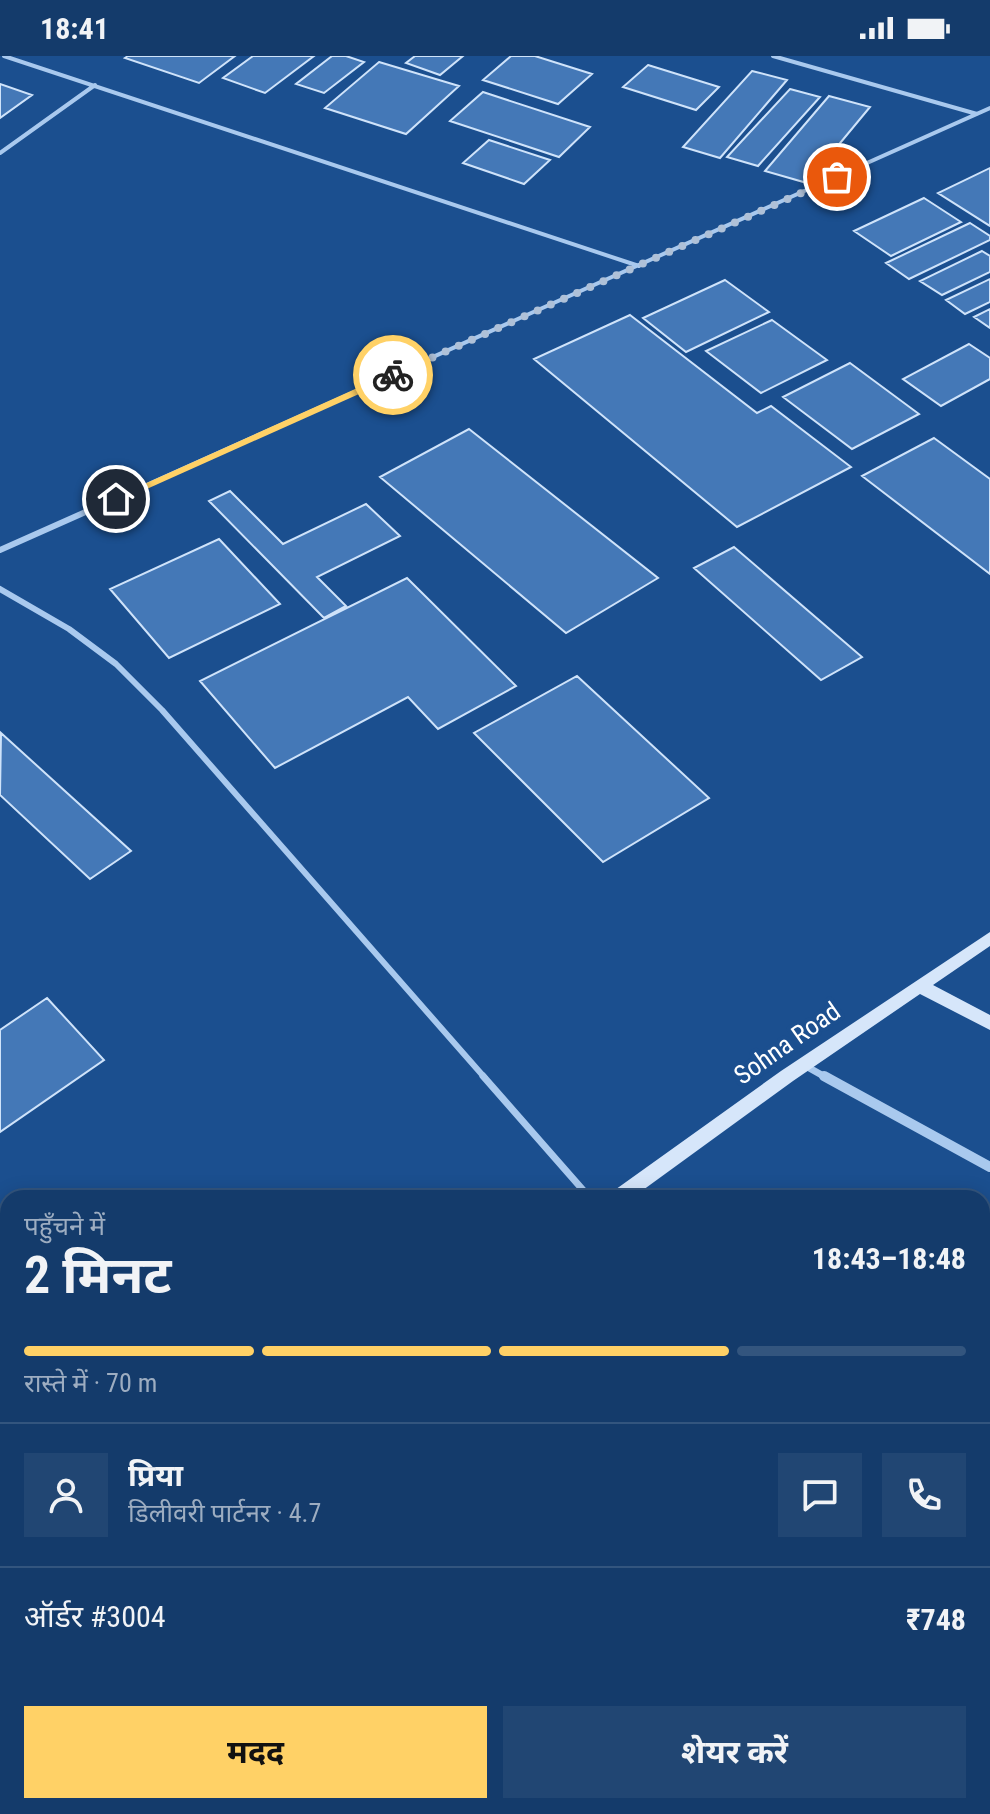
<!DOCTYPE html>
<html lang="hi">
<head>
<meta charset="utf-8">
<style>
	body { margin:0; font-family:"Roboto Condensed","Noto Sans Devanagari",sans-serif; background:#214673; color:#f1f3f6; height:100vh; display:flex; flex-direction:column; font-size:30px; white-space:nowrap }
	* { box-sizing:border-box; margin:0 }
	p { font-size:26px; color:#9dadc1 }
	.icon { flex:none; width:44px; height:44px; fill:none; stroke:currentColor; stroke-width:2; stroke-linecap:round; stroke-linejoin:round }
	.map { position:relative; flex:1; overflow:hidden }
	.details { position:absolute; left:0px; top:1134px; width:990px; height:624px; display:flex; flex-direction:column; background:#143b6b; border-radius:24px 24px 0 0; box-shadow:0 4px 20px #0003,0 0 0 2px #33557e }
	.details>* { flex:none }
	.pin { position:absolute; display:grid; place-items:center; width:68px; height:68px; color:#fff; margin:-34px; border:4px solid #fff; border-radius:50%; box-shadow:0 2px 8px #0007 }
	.courier { position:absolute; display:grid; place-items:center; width:80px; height:80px; margin:-40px; border:6px solid #ffd166; border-radius:50%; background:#fff; color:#222; box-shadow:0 2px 10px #0007 }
	.summary em { font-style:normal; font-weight:700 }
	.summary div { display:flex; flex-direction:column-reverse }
	.summary { display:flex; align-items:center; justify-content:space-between; height:136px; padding:0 24px }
	h1 { font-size:52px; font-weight:700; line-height:60px }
	.bar { display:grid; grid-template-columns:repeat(4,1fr); gap:12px 8px; align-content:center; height:96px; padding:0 24px }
	.bar i { height:10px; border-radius:6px; background:#33557e }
	.bar .selected { background:#ffd166 }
	.bar p { grid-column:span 4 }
	.line { display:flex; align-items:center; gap:20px; padding:0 24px; border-top:2px solid #33557e }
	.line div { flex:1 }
	.round { display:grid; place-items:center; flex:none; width:84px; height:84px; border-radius:0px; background:#214673 }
	.button { display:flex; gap:16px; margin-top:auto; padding:16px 24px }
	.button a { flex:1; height:92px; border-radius:0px; background:#ffd166; color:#111; font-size:32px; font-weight:700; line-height:92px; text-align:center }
	.button a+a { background:#214673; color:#f1f3f6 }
	.status { display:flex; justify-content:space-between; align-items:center; height:56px; padding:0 40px; background:#143b6b; direction:ltr }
	.status svg { height:22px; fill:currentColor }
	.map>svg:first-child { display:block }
</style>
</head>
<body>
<div class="status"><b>18:41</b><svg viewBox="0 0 49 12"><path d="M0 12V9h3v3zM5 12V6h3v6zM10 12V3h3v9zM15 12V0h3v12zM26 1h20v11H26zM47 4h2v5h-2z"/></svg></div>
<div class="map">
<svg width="990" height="1758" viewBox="0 0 990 1758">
	<rect width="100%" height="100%" fill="#1b4f8f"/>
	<!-- building -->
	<path fill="#4478b7" stroke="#cfe3fa" stroke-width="2" d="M128 0H235L199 27 125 2Z
		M253 0H314L265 37 223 22Z
		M332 0H346L364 6 324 37 296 28Z
		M415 0H463L440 19 406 7Z
		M511 0H535L592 18 558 48 483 24Z
		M379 6 459 30 406 78 325 52Z
		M648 9 719 31 696 54 623 31Z
		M752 15 787 24 720 102 683 91Z
		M0 28 32 39 0 62Z
		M790 33 820 41 758 110 727 101Z
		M483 36 590 71 559 101 450 65Z
		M829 40 870 51 807 127 765 115Z
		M489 84 550 104 524 128 463 107Z
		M990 112V170L938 137Z
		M924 142 961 166 891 200 854 175Z
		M970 167 990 180V184L909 223 886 207Z
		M982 195 990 200V216L942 239 920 225Z
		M990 223V246L965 258 946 244Z
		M725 224 769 256 686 296 643 262Z
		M990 253V272L974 261Z
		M630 259 757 357 771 350 851 411 737 471 534 303Z
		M772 264 827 304 761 337 706 295Z
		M969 288 990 302V323L941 350 903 323Z
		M850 307 919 358 852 393 783 341Z
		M469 373 658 522 566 577 380 421Z
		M934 382 990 423V518L862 420Z
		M230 435 283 488 366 448 400 480 317 521 346 550 324 562 209 445Z
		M219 483 280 548 169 602 110 533Z
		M734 491 862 601 821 624 694 512Z
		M407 522 516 630 438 673 408 641 275 712 200 625Z
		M577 620 709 742 603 806 474 677Z
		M1 677 131 795 90 823 0 739Z
		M47 942 104 1004 0 1076V974Z"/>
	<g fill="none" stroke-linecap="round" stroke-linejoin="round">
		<!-- lane-far2 -->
		<path stroke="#a9c9ee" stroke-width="4" d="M4 0 639 210
			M773 0 977 58
			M0 97 95 29
			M104 448 990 52"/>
		<!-- lane-far1 -->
		<path stroke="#a9c9ee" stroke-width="6" d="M0 494 108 446
			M0 533 69 573 116 608 162 654 485 1022"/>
		<!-- lane -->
		<path stroke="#a9c9ee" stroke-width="7" d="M483 1020 590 1142"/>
		<!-- street-far1 -->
		<path stroke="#a9c9ee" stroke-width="7" d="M804 1009 827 1022"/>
		<!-- street -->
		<path stroke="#a9c9ee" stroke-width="10" d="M824 1020 990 1111
			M982 1495 990 1500
			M938 1750 950 1758
			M163 1758 168 1750
			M583 1758 588 1750"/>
		<!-- secondary -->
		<path fill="#d6e6fa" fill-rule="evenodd" d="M990 876V890L933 929 990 959V974L920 938 793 1025 632 1142H609L612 1136 781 1015Z
			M8 1641V1667L0 1671V1645Z"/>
	</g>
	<!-- route -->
	<path fill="#ffd166" d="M393 316 397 317V321L120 445 111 443Z"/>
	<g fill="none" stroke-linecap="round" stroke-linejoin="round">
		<!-- done -->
		<path stroke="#afc1d8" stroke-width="8" stroke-dasharray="0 14.4" d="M393 319 837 121"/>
	</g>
	<g text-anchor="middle" stroke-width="8" stroke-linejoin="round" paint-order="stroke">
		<!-- street labels -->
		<g font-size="26" fill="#fff" stroke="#1b4f8f">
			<text transform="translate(787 987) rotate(-35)" y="9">Sohna Road</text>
		</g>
	</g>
</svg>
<div class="pin" style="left:837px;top:121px;background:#ea580c"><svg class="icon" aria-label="bag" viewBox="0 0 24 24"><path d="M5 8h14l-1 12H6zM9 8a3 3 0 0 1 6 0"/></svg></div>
<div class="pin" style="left:116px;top:443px;background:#1f2937"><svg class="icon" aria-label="home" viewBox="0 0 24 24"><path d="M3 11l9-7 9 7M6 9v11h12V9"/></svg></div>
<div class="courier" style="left:393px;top:319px"><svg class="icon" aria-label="bike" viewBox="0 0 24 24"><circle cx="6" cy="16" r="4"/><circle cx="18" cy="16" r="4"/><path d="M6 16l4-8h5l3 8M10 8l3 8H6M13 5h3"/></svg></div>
<section class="details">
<div class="summary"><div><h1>2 मिनट</h1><p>पहुँचने में</p></div><em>18:43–18:48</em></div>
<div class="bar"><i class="selected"></i><i class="selected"></i><i class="selected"></i><i></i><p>रास्ते में · 70 m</p></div>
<div class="line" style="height:144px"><a class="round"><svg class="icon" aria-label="person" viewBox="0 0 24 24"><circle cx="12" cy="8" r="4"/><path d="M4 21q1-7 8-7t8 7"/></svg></a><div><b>प्रिया</b><p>डिलीवरी पार्टनर · 4.7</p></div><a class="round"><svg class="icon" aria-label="chat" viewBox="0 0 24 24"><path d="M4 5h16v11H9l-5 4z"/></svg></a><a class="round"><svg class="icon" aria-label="phone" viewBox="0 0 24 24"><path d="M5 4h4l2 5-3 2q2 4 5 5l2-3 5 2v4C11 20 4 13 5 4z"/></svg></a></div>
<div class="line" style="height:104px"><div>ऑर्डर #3004</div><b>₹748</b></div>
<div class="button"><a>मदद</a><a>शेयर करें</a></div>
</section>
</div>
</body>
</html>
